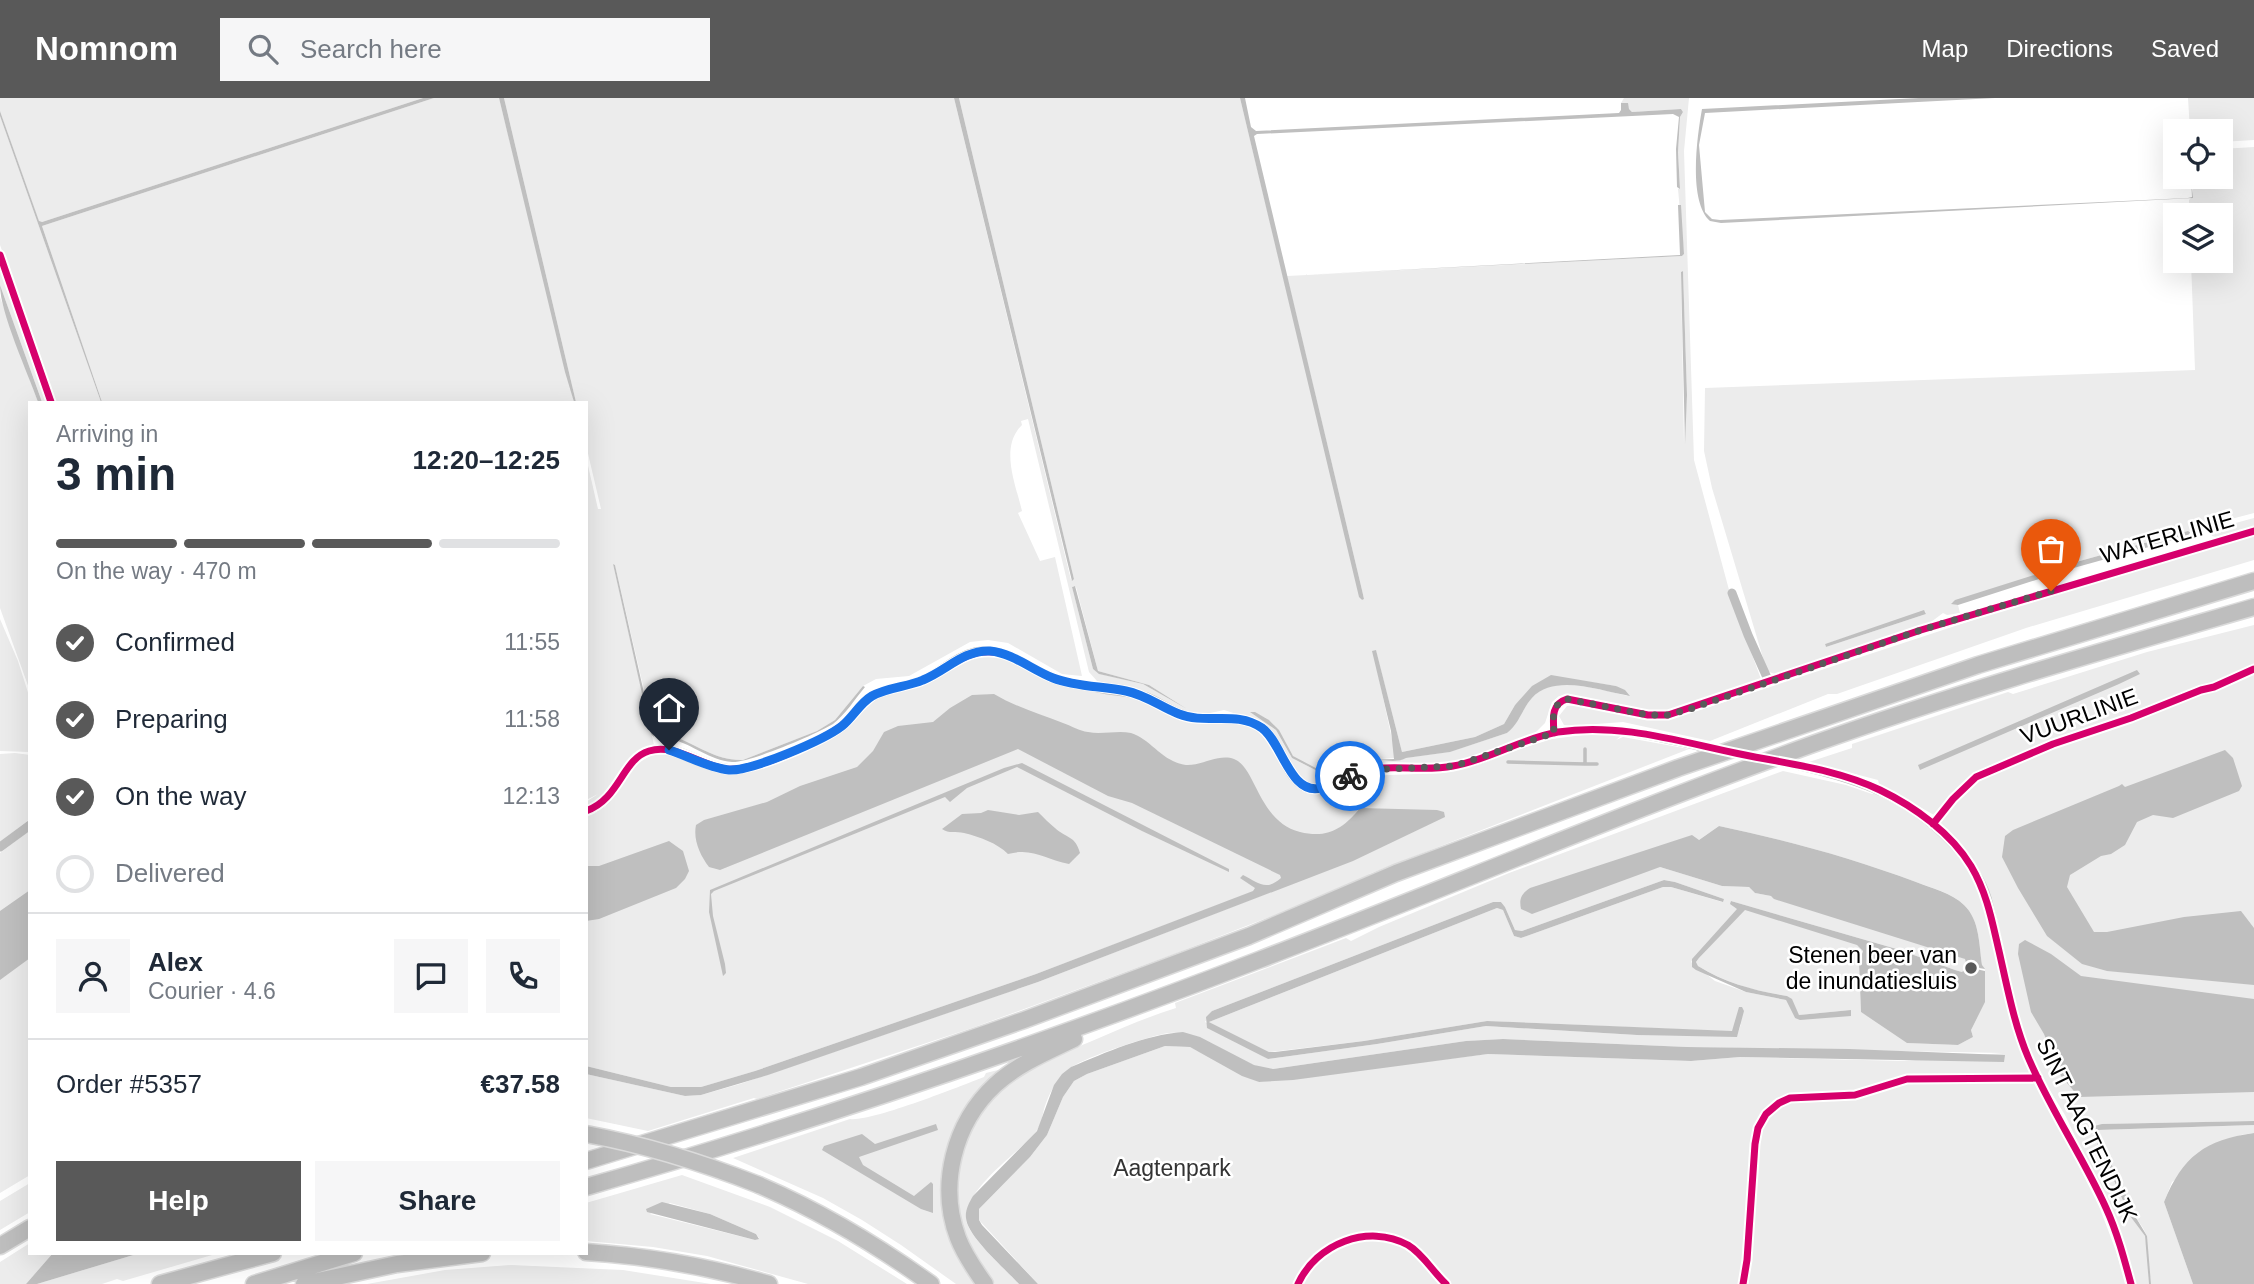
<!DOCTYPE html>
<html lang="en">
<head>
<meta charset="utf-8">
<style>
	body { margin:0; font-family:Arial,sans-serif; background:#f6f6f7; color:#1f2937; height:100vh; display:flex; flex-direction:column; font-size:26px; white-space:nowrap }
	* { box-sizing:border-box; margin:0 }
	p { font-size:23px; color:#747a83 }
	.icon { flex:none; width:38px; height:38px; fill:none; stroke:currentColor; stroke-width:2; stroke-linecap:round; stroke-linejoin:round }
	.map { position:relative; flex:1; overflow:hidden }
	.panel { position:absolute; left:28px; top:303px; width:560px; height:854px; display:flex; flex-direction:column; background:#fff; border-radius:0px; box-shadow:0 7px 28px #0002 }
	.panel>* { flex:none }
	.fabs { position:absolute; left:2163px; top:21px; display:grid; gap:14px }
	.fabs a { display:grid; place-items:center; width:70px; height:70px; border-radius:0px; background:#fff; box-shadow:0 7px 28px #0002; font-size:35px }
	.pin { position:absolute; display:grid; place-items:center; width:60px; height:60px; color:#fff; margin:-72px -30px; border-radius:50% 50% 50% 0; rotate:-45deg; box-shadow:0 0 7px #0007 }
	.pin .icon { rotate:45deg }
	.courier { position:absolute; display:grid; place-items:center; width:70px; height:70px; margin:-35px; border:5px solid #1a73e8; border-radius:50%; background:#fff; color:#222; box-shadow:0 2px 9px #0007 }
	.head em { font-style:normal; font-weight:700 }
	.head div { display:flex; flex-direction:column-reverse }
	.head { display:flex; align-items:center; justify-content:space-between; height:119px; padding:0 28px }
	h1 { font-size:46px; font-weight:700; line-height:52px }
	.bar { display:grid; grid-template-columns:repeat(4,1fr); gap:10px 7px; align-content:center; height:84px; padding:0 28px }
	.bar i { height:9px; border-radius:5px; background:#e0e1e3 }
	.bar .current { background:#595959 }
	.bar p { grid-column:span 4 }
	.line { display:flex; align-items:center; gap:18px; padding:0 28px; border-top:2px solid #e0e1e3 }
	.line div { flex:1 }
	.round { display:grid; place-items:center; flex:none; width:74px; height:74px; border-radius:0px; background:#f6f6f7 }
	ol { padding:0 28px; list-style:none }
	li { display:flex; align-items:center; gap:21px; height:77px }
	li p { margin-inline-start:auto }
	li .icon { padding:7px; border-radius:50%; background:#595959; color:#fff; stroke-width:4 }
	li:last-child { color:#747a83 }
	li i { width:38px; height:38px; border:4px solid #e0e1e3; border-radius:50% }
	.primary-button { display:flex; gap:14px; margin-top:auto; padding:14px 28px }
	.primary-button a { flex:1; height:80px; border-radius:0px; background:#595959; color:#fff; font-size:28px; font-weight:700; line-height:80px; text-align:center }
	.primary-button a+a { background:#f6f6f7; color:#1f2937 }
	header { display:flex; align-items:center; gap:42px; box-sizing:border-box; height:98px; padding:0 35px; background:#595959; color:#fff }
	header strong { font-size:33px }
	nav { display:flex; gap:38px; margin-inline-start:auto; font-size:24px }
	.search { width:490px; height:63px; background:#f6f6f7; display:flex; align-items:center; gap:18px; box-sizing:border-box; padding:0 24px; border-radius:0px; color:#747a83; font-size:26px }
	.map>svg:first-child { display:block }
</style>
</head>
<body>
<header>
<strong>Nomnom</strong>
<div class="search"><svg class="icon" aria-label="search" viewBox="0 0 24 24"><circle cx="10" cy="10" r="6"/><path d="M15 15l6 6"/></svg>Search here</div>
<nav><a>Map</a><a>Directions</a><a>Saved</a></nav>
</header>
<div class="map">
<svg width="2254" height="1186" viewBox="0 0 2254 1186">
	<rect width="100%" height="100%" fill="#fff"/>
	<!-- green -->
	<path fill="#ececec" fill-rule="evenodd" d="M0 0H423L42 124H39L0 13Z
		M434 0H499L574 304H102L42 128Z
		M504 0H954L1071 482 1074 481 959 0H1240L1361 502 1364 501 1362 492 1287 178 1682 158 1684 156 1678 91 1680 90 1678 54 1680 19 1683 14 1681 11 1632 14 1629 11 1627 5H1621L1624 0H1689L1684 53 1694 362 1732 503 1761 581 1759 584 1670 613H1643L1569 597 1559 598 1552 604 1545 625 1533 637 1481 657 1451 664 1413 668 1364 671 1315 689 1298 681 1280 647 1246 619 1224 612 1197 618 1183 616 1141 593 1097 583 1089 574 1028 321 1021 323 1022 327C999 349 1016 387 1022 413L1018 415 1040 463 1055 459 1082 578 1062 576 1008 545 988 542 970 544 909 578 876 581 863 588 835 622 817 633 743 662C716 663 698 647 673 638V640L654 635 615 467 613 466 654 647 637 653 601 702 586 708V704L598 696 586 702V359L598 411H601L586 347V304H576ZM1683 173 1687 297 1684 346 1681 174ZM1074 488 1076 489 1098 573 1149 587 1187 611 1143 586 1100 576 1093 571 1072 489ZM1373 553H1376L1402 654 1475 639 1504 626 1515 607 1551 578 1616 588 1628 598C1609 594 1562 580 1546 589 1542 591 1536 596 1533 599 1522 610 1519 626 1507 635L1449 654 1405 660C1395 666 1383 661 1371 662 1356 664 1342 672 1329 679L1292 660 1276 632 1256 616C1283 624 1278 643 1293 658 1302 666 1319 671 1329 677L1363 662 1396 660Z
		M2188 0H2254V42L2221 44V33H2190Z
		M0 18 101 304H56L0 147Z
		M2254 49V415L2216 425 2217 430 2254 420V429L2216 439 2212 438 2208 430 2188 433 2069 466 1951 505 1958 507 1960 515 1947 517 1943 515 1931 524 1777 577 1767 573 1712 390 1704 353 1705 290 2195 272 2191 163H2221V117H2189V102L2193 98V79H2221V51ZM1925 513 1926 516 1826 549 1825 546Z
		M0 164 49 304H42L0 187Z
		M0 199 38 304H30V593L0 510Z
		M2254 437V462L2026 530 1837 596H1828L1710 643 1623 624 1570 628 1564 627 1559 618 1567 608 1575 607 1627 617 1663 621 1700 612 2119 474Z
		M0 521 18 563 30 601V654L0 653Z
		M2254 527V1023L2105 1026 2091 1033 2130 1118 2145 1138 2147 1152V1138L2143 1130 2135 1118 2118 1079 2096 1037 2098 1032 2254 1027V1035L2241 1037 2172 1084 2164 1104 2193 1186H2151L2148 1161 2149 1186H2134L2110 1112 2065 1017 2041 978 2023 937 2014 904 1997 820 1984 783 1969 758 1934 717 1879 686 1878 682 1809 664 1852 650V646L2008 594 2013 596 2147 554Z
		M987 556 1007 561 1066 589 1122 596 1147 603 1183 623 1247 626 1265 638 1291 683 1304 693 1317 696 1363 678 1444 675 1552 641 1598 635 1622 637 1616 642 1623 639 1689 651 1369 776 1368 781 1174 856 972 930 757 1001 754 1000 648 1033 586 1020V976L685 998 701 997 740 986 1038 884 1338 768 1276 785 1036 876 755 973 701 989H671L586 968V717L605 709 629 674 641 663 652 657 667 656 685 660 717 674H748L770 667 829 642 879 599 965 562Z
		M15 655 30 657V721L0 744V656Z
		M1783 673 1846 687 1872 696 1876 694C1893 704 1916 714 1931 728 1944 741 1960 757 1969 773 2000 831 1997 900 2025 958 2031 971 2027 981 2040 991L2099 1108 2116 1153 2125 1186H1038L979 1122V1111L1030 1059 1047 1037 1063 999 1074 983 1087 976 1165 948 1190 949 1259 984 1488 956 1691 963 1740 959 1904 963 2003 955 1687 949 1503 941 1466 943 1273 971C1236 969 1208 931 1169 935 1152 937 1082 960 1069 971 1056 982 1049 995 1044 1011 1042 1020 1041 1028 1035 1035 1015 1058 966 1089 966 1121 967 1138 1007 1173 1019 1186H995C971 1157 955 1122 957 1084 963 999 1023 972 1092 943 1120 931 1147 919 1176 910L1175 905 1346 840 1351 843 1379 829 1509 775ZM1719 728C1786 742 1852 760 1916 784 1932 790 1952 795 1964 807 1980 822 1979 847 1982 868L1985 872 1971 932 1973 939 1958 947 1907 945 1906 941 1861 914 1859 865 1863 853 1857 846 1745 811 1699 860 1696 864 1698 868C1726 885 1755 893 1787 898L1799 917 1851 912 1795 920 1786 902 1746 894 1715 883 1691 864 1738 811 1731 803 1900 852 1955 872 1962 874 1967 871 1968 864 1966 861 1771 798 1755 795 1749 789 1722 788 1660 769ZM1664 782 1675 784 1724 801 1722 804 1671 789H1663L1521 840 1514 838 1503 812 1497 810 1209 924 1269 954 1364 943 1487 923 1720 933H1732L1741 926 1737 938 1637 937 1486 928 1377 946 1268 961 1205 924 1212 913 1493 804H1501L1505 809 1515 832 1522 833Z
		M30 732V1077L0 1095V755Z
		M1002 971 970 1006 945 1073 978 1186H956L901 1147 862 1122 823 1100 733 1060 850 1021C871 1024 958 989 984 979L986 975Z
		M682 1077 770 1109 838 1143 907 1186H808L707 1158 653 1149 586 1143V1105ZM670 1105 710 1116 756 1136 759 1140 755 1142 650 1116Z
		M30 1085V1114L0 1132V1103Z
		M30 1145V1155H53L26 1186H0V1164Z
		M140 1155H219L123 1183 117 1181 102 1186H37Z
		M511 1167 623 1172 711 1186H367L445 1172Z"/>
	<!-- water -->
	<path fill="#bfbfbf" d="M423 0H434L42 128 102 304H101L0 18V13L39 123 42 124Z
		M499 0H504L576 304H574L565 274Z
		M954 0H959L1074 481 1072 483Z
		M1240 0H1245L1251 29 1256 33 1619 15 1621 12V5H1628L1629 11 1632 14 1681 11 1683 14 1680 19 1678 54 1680 91 1677 89 1676 51 1679 19 1673 16 1257 36 1254 38 1362 492 1364 501 1362 502 1359 499Z
		M1919 0H1995L1705 15 1699 47 1705 114 1712 121 1720 122 2188 100 2192 99 2191 79 2193 100 1721 125 1710 123C1688 103 1697 39 1702 11Z
		M1678 107H1681L1684 156 1682 158 1303 177 1680 157Z
		M1683 173 1687 297 1685 346 1681 174Z
		M0 187 42 304H38C28 275 0 215 0 187Z
		M2188 433 2190 434 2189 437 2181 440 2070 471 1958 507 1951 506 1955 502 2069 466Z
		M613 466 615 467 654 639 651 636Z
		M1075 488 1098 573 1149 587 1187 611 1143 586 1099 576 1093 571 1072 489Z
		M1924 512 1926 516 1826 549 1825 546Z
		M1376 552 1402 654 1475 639 1504 626 1515 607 1532 588 1551 577 1616 588 1625 592 1630 598C1600 593 1555 575 1532 600 1522 611 1519 626 1507 635L1450 654 1406 660C1395 666 1383 661 1372 662 1356 664 1342 672 1329 679L1292 660 1276 632 1250 614H1255L1269 622 1279 632 1293 658 1329 677 1363 662 1394 661 1391 633 1372 553Z
		M2137 572 2140 576 2119 586 1920 672 1918 667Z
		M863 588 865 589C855 601 845 617 833 626 817 636 749 665 732 664 710 662 693 647 672 641L673 638C698 647 716 663 743 662L817 633 835 622Z
		M994 596C1016 609 1040 616 1063 625 1072 628 1079 633 1088 634 1102 637 1117 632 1131 635 1151 641 1162 664 1186 667 1201 668 1219 655 1234 661 1256 669 1258 723 1300 734 1328 741 1344 730 1360 710L1437 712 1444 714 1445 719 1353 763 1038 884 768 977 701 997 685 998 586 976V968L671 989H701L755 973 1036 876 1253 793 1255 790 1240 780 1243 777C1258 784 1265 794 1281 780L1280 777 1132 705 1108 698 1018 651 720 772 709 769C700 757 693 742 696 727L704 722 767 704 800 688 857 669 873 653 884 634 898 628 933 624 950 610 972 597Z
		M2225 652 2233 660 2242 688 2239 693 2173 720 2153 717 2137 724 2125 747 2111 756 2101 758 2070 777 2067 789 2094 834H2107L2184 819 2241 813 2254 830V887L2107 873 2082 866 2047 838 2018 790 2002 759 2005 738 2013 732 2119 688 2122 686 2125 689Z
		M1022 665 1225 769 1229 771V774L1142 733 1017 669 967 690 950 704 945 699 714 793 711 796 713 818 725 866 726 875 723 878 709 814 710 792 1004 670Z
		M988 712 1019 717 1038 714C1044 720 1049 725 1055 730 1067 741 1075 737 1080 755L1069 766C1046 762 1033 749 1008 756 997 745 980 739 964 735 956 733 949 736 942 731L962 716 981 715Z
		M1719 728C1786 742 1852 760 1916 784 1931 790 1952 795 1964 807 1980 822 1979 847 1982 867L1985 871 1967 868 1965 861 1774 801 1771 798 1755 795 1749 789 1722 788 1660 769 1532 816 1521 811C1519 801 1521 796 1530 790L1692 737 1699 742Z
		M669 743 683 753 689 773 685 781 676 790 599 821 586 823V768H599Z
		M1664 782 1675 784 1724 801 1723 804 1671 789H1663L1521 840 1514 838 1503 812 1497 810 1209 924 1269 954H1275L1364 943 1487 923 1732 933 1739 909H1742L1744 913 1737 939 1637 937 1486 928 1377 946 1268 961 1207 930 1206 919 1212 913 1493 804H1501L1505 809 1515 832 1522 833Z
		M30 792V860L0 882V813Z
		M1731 803 1900 852 1955 872 1962 874 1967 869 1985 873V904L1971 932 1973 939 1958 947 1907 945 1861 914 1859 865 1863 853 1857 847 1745 812 1699 860 1696 864 1698 868C1725 885 1756 893 1787 898L1792 901 1799 917 1851 912V918L1800 922 1795 920 1786 902 1746 894 1696 872 1692 869V861L1737 811 1730 806Z
		M2025 842 2051 856 2081 878 2254 901V994L2079 999 2061 978 2044 936 2031 914 2018 856 2019 846Z
		M1183 934 1200 939 1254 967 1273 971 1466 943 1503 941 1687 949 1849 951 2005 957 2004 964 1740 959 1691 963 1488 956 1293 982 1259 984 1242 978 1190 949 1165 948 1087 976 1074 983 1063 999 1047 1037 1030 1059 979 1111V1122L982 1127 1038 1186H1019C1006 1172 967 1138 966 1120 965 1112 969 1105 973 1098L1037 1033 1054 987 1062 976 1071 969C1107 954 1144 937 1183 934Z
		M2254 1023V1027L2098 1032 2096 1037 2118 1079 2135 1118 2147 1138 2151 1186H2149L2145 1138 2130 1118 2091 1032 2094 1028 2102 1026Z
		M936 1026 938 1032 859 1059 863 1067 914 1098 931 1084 933 1086V1115L921 1111 822 1052 824 1048 862 1036 875 1046Z
		M2254 1035V1186H2193L2164 1104C2183 1058 2205 1042 2254 1035Z
		M662 1104 710 1116 756 1136 759 1141 755 1142 647 1114 646 1111Z
		M53 1155H140L37 1186H26Z"/>
	<g fill="none" stroke-linecap="round" stroke-linejoin="round">
		<!-- stream -->
		<path stroke="#bfbfbf" stroke-width="3.5" d="M1508 664 1585 666V651
			M1585 666H1597"/>
		<!-- minor-tunnel -->
		<path stroke="#d9d9d9" stroke-width="9" stroke-dasharray="9 4.5" stroke-linecap="butt" d="M1698 648 1800 668"/>
		<defs>
			<path id="motorway" d="M586 1063 861 979 1024 922 1249 838 1396 775 1678 670 1978 567 2254 483
				M759 1087C820 1113 877 1147 931 1186
				M586 1089C814 1024 1038 947 1259 862 1444 791 1627 713 1813 646 1958 594 2106 552 2254 509
				M0 1148 30 1130
				M586 1154C648 1158 710 1169 769 1186
				M160 1186 273 1155
				M254 1186 354 1155
				M304 1186 397 1166 482 1155
				M985 1186C975 1172 964 1156 958 1140 938 1087 954 1025 995 987 1018 966 1047 954 1074 941"/>
		</defs>
		<!-- motorway casing -->
		<use href="#motorway" stroke="#dbdbdb" stroke-width="19"/>
		<!-- minor -->
		<path stroke="#bebebe" stroke-width="9" d="M0 157 51 304
			M1732 495 1748 537 1769 584
			M1554 635C1553 620 1551 606 1567 601L1648 617H1668L1921 532 2254 433
			M1800 668C1862 682 1909 699 1953 746 1967 761 1981 780 1987 800 2001 852 2007 909 2028 959 2050 1011 2082 1059 2106 1110 2117 1134 2124 1160 2131 1186
			M586 713C619 706 621 660 652 652 682 644 713 678 747 670 769 665 826 641 843 627 852 619 859 608 868 600 885 588 909 590 927 580 943 572 957 558 975 554 1008 547 1033 576 1062 582 1074 585 1086 588 1098 590 1115 594 1130 593 1147 599 1162 605 1175 617 1192 619 1216 623 1242 614 1263 631 1282 646 1284 680 1307 690 1323 696 1349 675 1365 672 1393 667 1423 672 1452 668 1488 664 1521 640 1558 634 1608 627 1649 637 1698 648
			M1933 726 1953 701 1976 679 2053 646 2131 620 2201 592 2214 589 2254 571
			M0 749 30 727"/>
		<!-- motorway -->
		<use href="#motorway" stroke="#bebebe" stroke-width="16"/>
		<defs>
			<path id="motorway-bridge" d="M586 1036C646 1047 703 1065 759 1087"/>
		</defs>
		<!-- motorway-bridge casing -->
		<use href="#motorway-bridge" stroke="#dbdbdb" stroke-width="19" stroke-linecap="butt"/>
		<!-- motorway-bridge -->
		<use href="#motorway-bridge" stroke="#bebebe" stroke-width="16"/>
		<defs>
			<path id="cycleway" d="M0 157 51 304
				M1554 635C1553 620 1551 606 1567 601L1648 617H1668L1921 532 2254 433
				M586 713C620 701 622 661 649 653 675 645 700 667 726 671 750 674 797 653 820 641 828 637 838 631 845 625 855 616 862 604 873 597 888 589 906 589 921 583 946 573 964 551 993 554 1017 556 1035 575 1057 581 1080 588 1103 589 1126 593 1147 597 1162 610 1181 617 1206 626 1233 613 1259 628 1280 641 1290 694 1317 691 1333 689 1348 676 1364 672 1392 666 1424 674 1453 668 1489 662 1522 640 1558 634 1621 624 1684 645 1745 657 1790 666 1839 672 1880 692 1915 709 1951 735 1971 768 1987 795 1992 823 1999 853 2007 888 2014 926 2028 959 2050 1011 2083 1059 2106 1110 2117 1134 2124 1160 2131 1186
				M1933 726 1953 701 1976 679 2053 646 2131 620 2201 592 2214 589 2254 571
				M1298 1186C1316 1146 1368 1125 1408 1147 1423 1156 1433 1174 1446 1186
				M1743 1186 1747 1162 1755 1046 1758 1030 1766 1016 1779 1005 1790 1000 1855 997 1907 981 2038 980"/>
		</defs>
		<!-- cycleway casing -->
		<use href="#cycleway" stroke="#fff" stroke-width="11"/>
		<!-- cycleway -->
		<use href="#cycleway" stroke="#d6006c" stroke-width="7"/>
	</g>
	<g fill="none" stroke-linecap="round" stroke-linejoin="round">
		<!-- done -->
		<path stroke="#595959" stroke-width="7" stroke-dasharray="0 12.6" d="M1350 678 1364 672 1454 668 1554 635C1553 620 1551 606 1567 601L1648 617H1668L1690 611 1921 532 2051 493"/>
		<!-- route -->
		<path stroke="#1a73e8" stroke-width="9" d="M669 652C688 658 709 670 729 672 752 673 824 642 842 628 853 619 860 605 872 598 888 589 907 589 923 582 946 573 963 552 990 553 1013 555 1032 572 1053 580 1076 589 1102 588 1126 593 1146 597 1161 609 1179 616 1206 627 1236 612 1262 630 1282 644 1290 698 1321 690 1331 688 1341 682 1350 678"/>
	</g>
	<!-- markers -->
	<circle fill="#595959" stroke="#fff" stroke-width="2.5" cx="1971" cy="870" r="7"/>
	<g text-anchor="middle" stroke-width="5" stroke-linejoin="round" paint-order="stroke">
		<!-- street labels -->
		<g font-size="23" fill="#000" stroke="#fff">
			<text transform="translate(2167 439) rotate(-16)" y="8">WATERLINIE</text>
			<text transform="translate(2079 618) rotate(-20)" y="8">VUURLINIE</text>
			<text transform="translate(2087 1032) rotate(64)" y="8">SINT AAGTENDIJK</text>
		</g>
		<!-- poi labels -->
		<g font-size="23" fill="#000" stroke="#fff" text-anchor="end">
			<text x="1957" y="865">Stenen beer van<tspan x="1957" dy="26">de inundatiesluis</tspan></text>
		</g>
		<!-- park labels -->
		<g font-size="23" fill="#333" stroke="#fff">
			<text x="1172" y="1078">Aagtenpark</text>
		</g>
	</g>
</svg>
<div class="fabs">
<a><svg class="icon" aria-label="locate" viewBox="0 0 24 24"><circle cx="12" cy="12" r="6"/><path d="M12 2v4M12 18v4M2 12h4M18 12h4"/></svg></a>
<a><svg class="icon" aria-label="layers" viewBox="0 0 24 24"><path d="M12 4l9 5-9 5-9-5zM3 14l9 5 9-5"/></svg></a>
</div>
<div class="pin" style="left:2051px;top:493px;background:#ea580c"><svg class="icon" aria-label="bag" viewBox="0 0 24 24"><path d="M5 8h14l-1 12H6zM9 8a3 3 0 0 1 6 0"/></svg></div>
<div class="pin" style="left:669px;top:652px;background:#1f2937"><svg class="icon" aria-label="home" viewBox="0 0 24 24"><path d="M3 11l9-7 9 7M6 9v11h12V9"/></svg></div>
<div class="courier" style="left:1350px;top:678px"><svg class="icon" aria-label="bike" viewBox="0 0 24 24"><circle cx="6" cy="16" r="4"/><circle cx="18" cy="16" r="4"/><path d="M6 16l4-8h5l3 8M10 8l3 8H6M13 5h3"/></svg></div>
<section class="panel">
<div class="head"><div><h1>3 min</h1><p>Arriving in</p></div><em>12:20–12:25</em></div>
<div class="bar"><i class="current"></i><i class="current"></i><i class="current"></i><i></i><p>On the way · 470 m</p></div>
<ol>
<li><svg class="icon" aria-label="check" viewBox="0 0 24 24"><path d="M5 12l5 5 9-10"/></svg>Confirmed<p>11:55</p></li>
<li><svg class="icon" aria-label="check" viewBox="0 0 24 24"><path d="M5 12l5 5 9-10"/></svg>Preparing<p>11:58</p></li>
<li><svg class="icon" aria-label="check" viewBox="0 0 24 24"><path d="M5 12l5 5 9-10"/></svg>On the way<p>12:13</p></li>
<li><i></i>Delivered</li>
</ol>
<div class="line" style="height:126px"><a class="round"><svg class="icon" aria-label="person" viewBox="0 0 24 24"><circle cx="12" cy="8" r="4"/><path d="M4 21q1-7 8-7t8 7"/></svg></a><div><b>Alex</b><p>Courier · 4.6</p></div><a class="round"><svg class="icon" aria-label="chat" viewBox="0 0 24 24"><path d="M4 5h16v11H9l-5 4z"/></svg></a><a class="round"><svg class="icon" aria-label="phone" viewBox="0 0 24 24"><path d="M5 4h4l2 5-3 2q2 4 5 5l2-3 5 2v4C11 20 4 13 5 4z"/></svg></a></div>
<div class="line" style="height:91px"><div>Order #5357</div><b>€37.58</b></div>
<div class="primary-button"><a>Help</a><a>Share</a></div>
</section>
</div>
</body>
</html>
